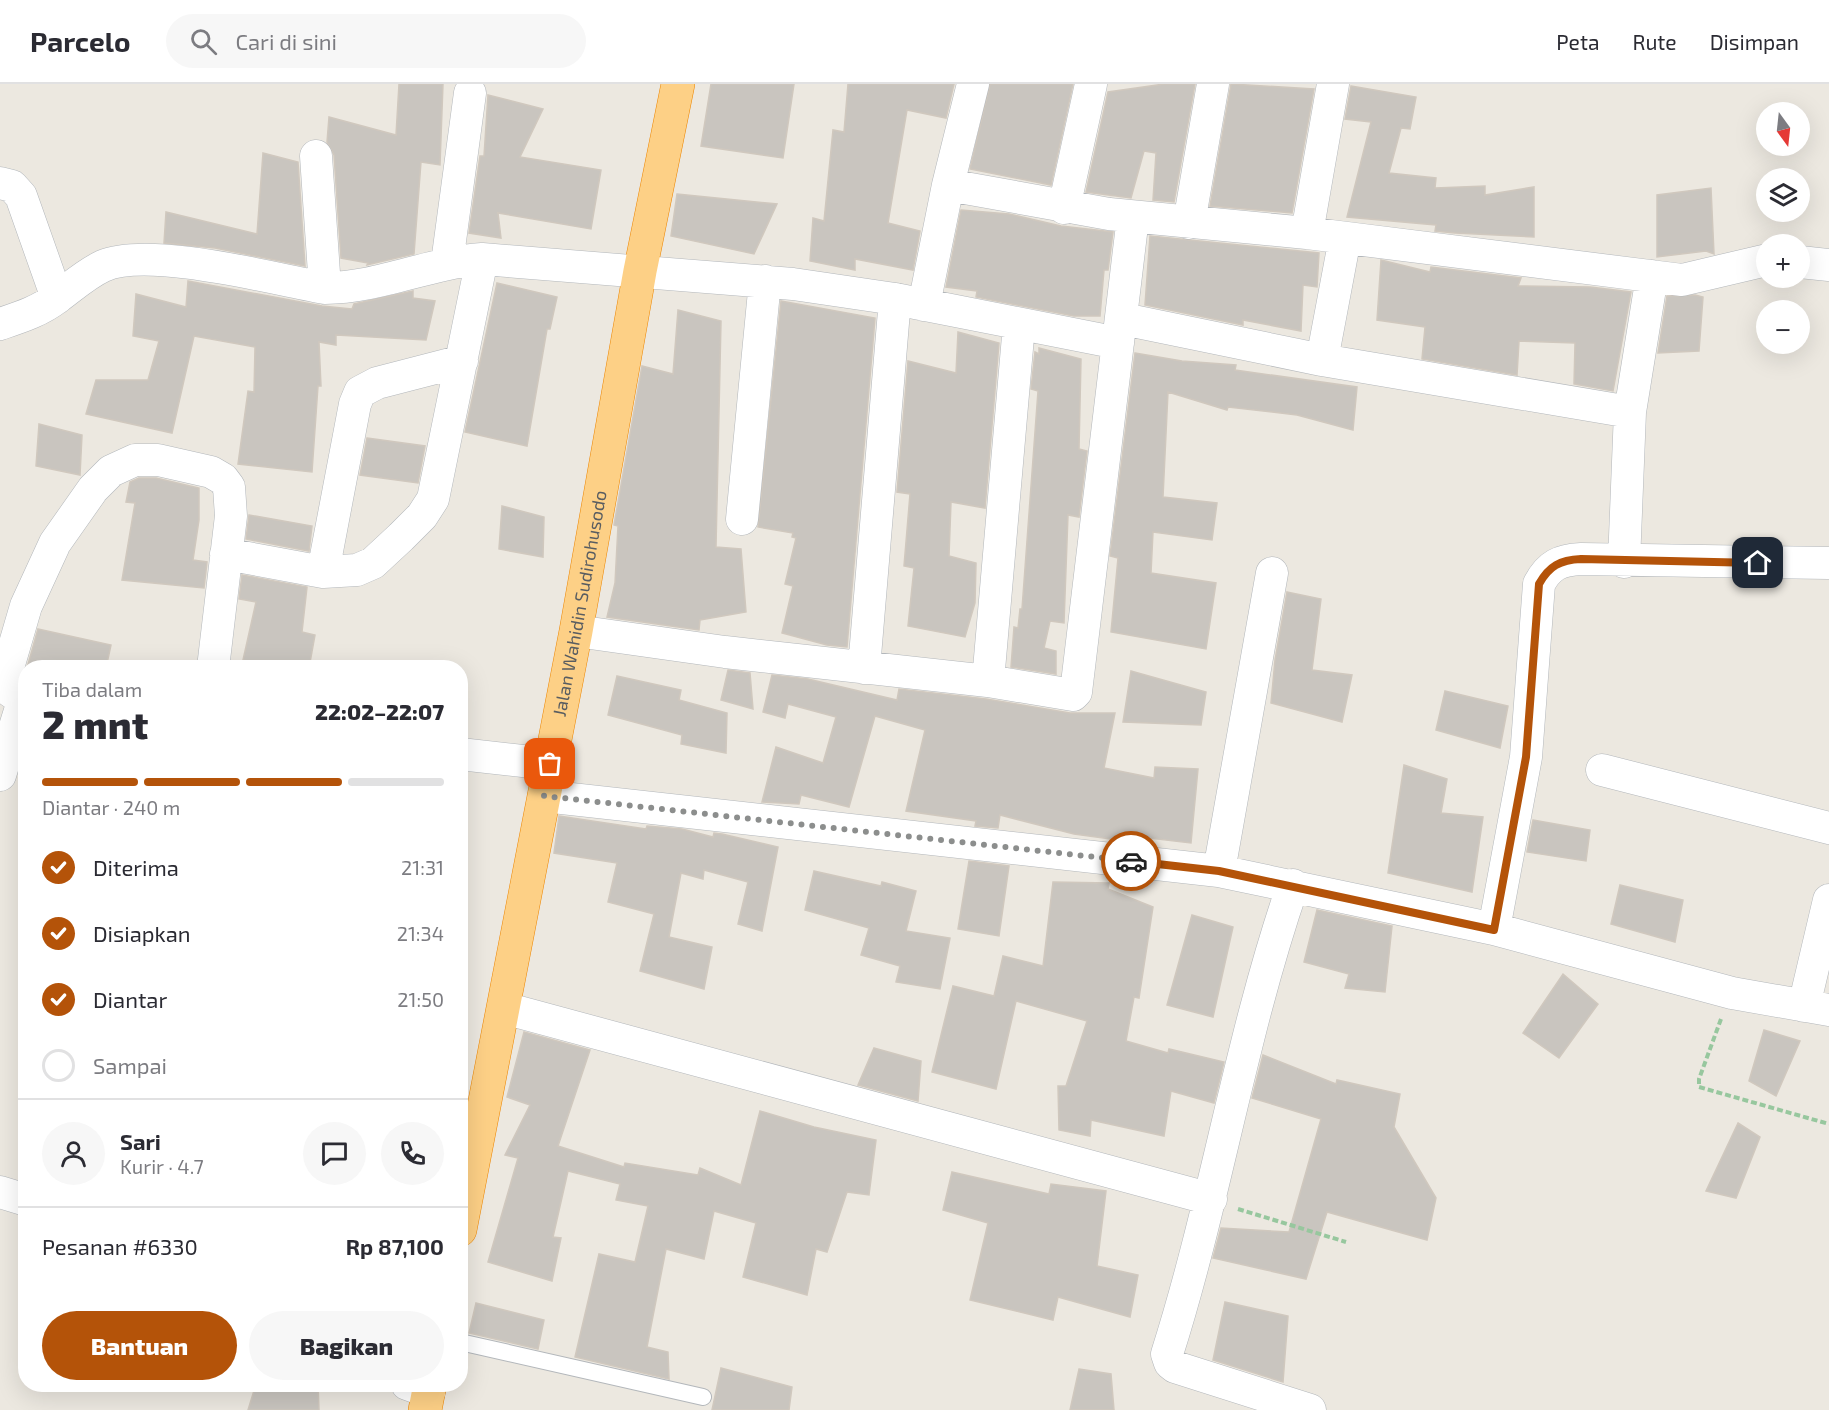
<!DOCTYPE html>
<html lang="id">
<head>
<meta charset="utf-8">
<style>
	body { margin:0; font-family:"Exo 2",sans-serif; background:#f7f7f7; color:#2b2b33; height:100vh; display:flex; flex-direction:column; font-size:22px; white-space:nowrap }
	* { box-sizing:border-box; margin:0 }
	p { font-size:20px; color:#7c7c81 }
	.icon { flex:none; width:33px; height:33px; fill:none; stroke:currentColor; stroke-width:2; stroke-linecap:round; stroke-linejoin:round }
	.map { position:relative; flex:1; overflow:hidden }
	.panel { position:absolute; left:18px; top:576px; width:450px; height:732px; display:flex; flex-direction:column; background:#fff; border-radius:24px; box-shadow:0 6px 24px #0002 }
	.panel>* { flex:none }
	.needle { width:39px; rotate:165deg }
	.buttons { position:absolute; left:1756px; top:18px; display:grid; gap:12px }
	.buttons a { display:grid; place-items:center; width:54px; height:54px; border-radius:50%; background:#fff; box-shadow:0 6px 24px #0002; font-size:30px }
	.pin { position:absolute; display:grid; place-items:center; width:51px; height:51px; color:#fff; margin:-26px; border-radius:12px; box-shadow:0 3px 9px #0006 }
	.courier { position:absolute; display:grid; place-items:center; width:60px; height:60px; margin:-30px; border:4px solid #b45309; border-radius:50%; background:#fff; color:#222; box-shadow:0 2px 8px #0007 }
	.head em { font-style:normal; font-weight:800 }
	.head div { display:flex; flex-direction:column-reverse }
	.head { display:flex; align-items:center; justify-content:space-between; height:102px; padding:0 24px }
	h1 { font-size:39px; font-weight:800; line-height:45px }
	.bar { display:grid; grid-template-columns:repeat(4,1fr); gap:9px 6px; align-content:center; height:72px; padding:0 24px }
	.bar i { height:8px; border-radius:4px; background:#e1e1e2 }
	.bar .current { background:#b45309 }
	.bar p { grid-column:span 4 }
	.line { display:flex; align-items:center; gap:15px; padding:0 24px; border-top:2px solid #e1e1e2 }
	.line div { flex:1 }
	.round { display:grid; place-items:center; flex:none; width:63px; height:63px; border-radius:32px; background:#f7f7f7 }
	ol { padding:0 24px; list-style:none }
	li { display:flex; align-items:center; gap:18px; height:66px }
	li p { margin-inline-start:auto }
	li .icon { padding:6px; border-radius:50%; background:#b45309; color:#fff; stroke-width:4 }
	li:last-child { color:#7c7c81 }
	li i { width:33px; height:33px; border:3px solid #e1e1e2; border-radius:50% }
	.button { display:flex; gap:12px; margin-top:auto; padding:12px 24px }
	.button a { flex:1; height:69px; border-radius:36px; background:#b45309; color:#fff; font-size:24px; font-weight:800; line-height:69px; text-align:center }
	.button a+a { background:#f7f7f7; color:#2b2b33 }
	header { display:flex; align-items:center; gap:36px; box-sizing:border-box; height:84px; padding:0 30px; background:#fff; border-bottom:2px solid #e1e1e2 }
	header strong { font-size:28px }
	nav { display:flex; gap:33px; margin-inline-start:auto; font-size:21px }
	.search { width:420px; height:54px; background:#f7f7f7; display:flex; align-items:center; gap:15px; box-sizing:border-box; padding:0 21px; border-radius:33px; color:#7c7c81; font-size:22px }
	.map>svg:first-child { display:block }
</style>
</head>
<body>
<header>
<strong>Parcelo</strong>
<div class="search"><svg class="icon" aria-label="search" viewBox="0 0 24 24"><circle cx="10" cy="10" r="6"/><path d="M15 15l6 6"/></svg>Cari di sini</div>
<nav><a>Peta</a><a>Rute</a><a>Disimpan</a></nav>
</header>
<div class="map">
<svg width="1829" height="1326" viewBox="0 0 1829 1326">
	<rect width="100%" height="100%" fill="#ece8e0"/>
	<!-- building -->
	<path fill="#c9c5bf" stroke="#d0c8be" stroke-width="1.5" d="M399 0H443L440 81 421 78 414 170 367 181 368 179 341 174 334 71 327 58 329 33 396 51Z
		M711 0H794L783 74 701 62Z
		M848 0H954L946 34 907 26 888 139 920 147 913 186 855 175V186L810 177 813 134 824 137 833 46 844 48Z
		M990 0H1073L1051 101 970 85Z
		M1164 0H1195L1174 118 1153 116 1156 69 1144 67 1131 114 1086 108 1108 8Z
		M1231 0 1314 5 1292 129 1210 122Z
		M1351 2 1416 13 1410 45 1401 44 1389 89 1436 94 1435 104 1485 102V111L1534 103V153L1455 149 1435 147 1436 141 1347 133 1371 38 1345 35Z
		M488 11 543 25 520 73 601 86 591 145 498 129 501 154 469 149 480 72H484Z
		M263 69 298 78 305 182 215 164 164 159 166 128 257 150Z
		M1711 104 1714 170 1706 167 1657 173V111Z
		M677 110 777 120 754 170 671 152Z
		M961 126 1009 130 1061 142 1113 148 1108 186H1104L1100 232H1074L976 213 977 207 946 203Z
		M1150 152 1319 169 1317 203 1303 201 1301 247 1243 236V241L1145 221Z
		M1381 176 1430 188 1431 183 1521 194 1518 202 1590 203 1631 208 1613 307 1574 300 1575 259 1519 257 1517 291 1422 275 1425 243 1377 236Z
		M188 197 322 222 352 225 354 220 413 207V214L435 217 426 256 336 251V261L319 258 321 302H318L312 388 238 380 248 307 254 308 255 263 194 252 172 349 86 330 96 296H148L159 257 133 252 136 210 186 223Z
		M497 199 557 213 550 245H547L527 362 465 348Z
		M1695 211 1703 213 1699 267 1658 269 1667 212Z
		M781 217 875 234 847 563 827 561 782 549 793 502 785 500 796 454 792 453 793 449 758 443Z
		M678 226 721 237 716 463 741 465 746 528 700 536 699 546 607 533 615 499 618 442 614 441 642 282 673 290Z
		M958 248 999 259 985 424 951 418 949 472 976 479 975 519 965 553 908 542 914 484 904 482 910 410 897 408 908 277 956 289Z
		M1039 264 1081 275 1079 365 1087 367 1079 433 1068 431 1064 539 1050 537 1044 564 1056 567V590L1011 583 1014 543 1018 544 1020 525H1022L1038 307 1031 305 1035 268 1039 270Z
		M1135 269 1182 277 1236 281 1235 286 1357 303 1353 346 1297 331 1228 323 1227 326 1168 308 1163 413 1217 419 1212 456 1153 448 1151 489 1216 499 1206 565 1111 548 1118 474 1110 472Z
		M39 340 82 351 80 391 36 382Z
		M367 354 425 362 418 399 360 391Z
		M139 394H156L199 404V436L193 476 207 478 204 504 122 496 135 419 126 418 130 398Z
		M502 422 544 433 543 473 499 465Z
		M249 431 312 442 309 467 246 455Z
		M242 491 307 503 302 548 315 551 309 584H271L243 576 256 518 239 515Z
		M1287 508 1321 515 1312 586 1352 591 1342 638 1271 619 1275 576Z
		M38 545 111 561 106 584H27Z
		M728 586 750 589 753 625 721 616Z
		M1131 587 1206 608 1201 641 1123 638Z
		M772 591 808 595 897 616 899 605 986 615 1070 629H1115L1104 684 1154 694 1155 683 1198 685 1191 759 1132 752V758L1074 750 1000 731 998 744 975 742 976 737 906 727 925 646 875 632 849 723 801 711 799 720 762 718 776 663 823 679 836 633 788 620 785 634 763 628Z
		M617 592 681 606 679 616 727 629 726 669 681 660 682 651 608 631Z
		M1445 607 1508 622 1500 664 1436 646Z
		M1404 681 1447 695 1441 729 1483 733 1472 808 1388 789Z
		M559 732 646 745 647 742 682 745 713 753 714 749 722 750 778 763 762 847 738 840 748 798 704 786 703 795 681 789 669 853 712 863 704 905 640 887 654 830 608 818 617 779 554 769Z
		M1533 736 1590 746 1586 777 1527 768Z
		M969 777 1009 782 999 852 958 845Z
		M814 787 881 802 882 798 916 807 906 847 950 854 940 905 896 898 900 882 861 871 869 844 805 826Z
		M1053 798 1109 799 1108 805 1153 823 1139 914 1134 913 1126 957 1168 969 1169 965 1224 978 1214 1019 1171 1007 1164 1052 1091 1036 1090 1052 1059 1046 1058 1002H1066L1087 937 1016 917 996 1005 932 988 953 902 994 912 1003 872 1043 882Z
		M1620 801 1683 816 1675 858 1611 840Z
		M1317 826 1392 842 1385 908 1345 904 1349 890 1304 878Z
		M1192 831 1233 843 1213 933 1167 921Z
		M1563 890 1598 920 1559 974 1523 949Z
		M1764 946 1800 957 1776 1012 1749 997Z
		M524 948 590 966 558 1062 624 1083 625 1079 698 1091 700 1084 741 1101 760 1027 814 1043 876 1056 869 1111 847 1108 827 1168 816 1165 807 1211 743 1193 756 1139 714 1127 704 1175 666 1165 647 1263 668 1268 669 1295 575 1273 599 1170 635 1178 648 1122 616 1116 620 1100 568 1087 553 1153 561 1154 552 1197 488 1178 518 1074 505 1071 530 1021 507 1013Z
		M874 964 921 977 918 1017 858 1001Z
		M1263 971 1336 1000 1337 996 1400 1010 1394 1043 1436 1114 1427 1156 1327 1128 1306 1195 1213 1174 1221 1144 1289 1148 1321 1035 1252 1014Z
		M1738 1039 1760 1053 1736 1114 1706 1107Z
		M952 1088 1049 1110 1051 1100 1106 1107 1097 1182 1138 1191 1130 1233 1058 1213 1053 1236 970 1216 988 1139 943 1126Z
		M1225 1218 1288 1232 1283 1298 1213 1276Z
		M476 1219 544 1236 538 1265 469 1249Z
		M721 1284 792 1303 789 1326H712Z
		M1079 1285 1111 1290 1114 1326H1070Z
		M256 1300H318L319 1326H248Z"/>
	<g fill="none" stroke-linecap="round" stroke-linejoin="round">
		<defs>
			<path id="lane" d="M460 1258 703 1313"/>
			<path id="street" d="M316 72 325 204
				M0 99 12 102 21 112 57 214
				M948 101 1109 130 1307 149 1682 196 1767 176
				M1064 124 1091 0
				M1189 139 1213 0
				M1307 149 1333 0
				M1800 178 1829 181
				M447 179 470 9
				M924 221 948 101 973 0
				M1123 235 1322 276 1630 328
				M0 240C21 233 40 227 58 213 73 202 86 190 103 182 149 162 274 195 325 204 379 204 428 179 482 175
				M1322 276 1345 154
				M742 435 765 197
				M226 470 323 488 357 486 373 479 401 453 422 432 433 415 482 175 793 200 895 215 1118 259
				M1624 478 1630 328 1652 192
				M323 488 355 320 360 308 377 299 462 277
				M576 547 725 568 988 597 1073 611 1076 608 1133 133
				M864 584 895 215
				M988 597 1019 241
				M26 614C12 610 7 608 5 594L26 522 55 459 93 405 111 387 135 376H158L211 388 223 395 229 403 231 432 213 584
				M460 670 550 680
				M1602 686 1829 744
				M0 691 24 614
				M544 712 1219 787 1494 845 1732 909 1829 926
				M1219 787 1272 489
				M1293 801C1240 954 1216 1116 1167 1270L1170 1279 1175 1283 1310 1326
				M1494 845 1526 673 1539 500C1549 481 1560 476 1581 475L1829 479
				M1804 922 1829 816
				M504 924 1211 1115
				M0 1108 26 1116
				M407 1300 429 1308"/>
			<g id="highway">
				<path id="s1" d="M460 1146 576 547 640 187 678 0"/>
				<path d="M425 1326 430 1300"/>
			</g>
		</defs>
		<!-- lane casing -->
		<use href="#lane" stroke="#b3b7bb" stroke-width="18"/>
		<!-- street casing -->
		<use href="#street" stroke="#b3b7bb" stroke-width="33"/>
		<!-- highway casing -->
		<use href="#highway" stroke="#ec8500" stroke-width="34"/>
		<!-- path -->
		<path stroke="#97c79e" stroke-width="4" stroke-dasharray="6 3" stroke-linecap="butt" d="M1721 935 1699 995V1003L1829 1040
			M1238 1125 1346 1158"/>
		<!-- lane -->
		<use href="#lane" stroke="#fff" stroke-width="16"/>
		<!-- street -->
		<use href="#street" stroke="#fff" stroke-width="32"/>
		<!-- highway -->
		<use href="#highway" stroke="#fdd086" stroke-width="33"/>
	</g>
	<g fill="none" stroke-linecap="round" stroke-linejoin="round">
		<!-- done -->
		<path stroke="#8c8e8d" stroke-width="6" stroke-dasharray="0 10.8" d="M550 680 544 712 1131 777"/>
		<!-- route -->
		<path stroke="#b45309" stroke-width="8" d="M1131 777 1219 787 1494 846 1526 673 1539 500C1549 482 1560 476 1581 475L1758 479"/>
	</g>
	<g text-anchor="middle" stroke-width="4.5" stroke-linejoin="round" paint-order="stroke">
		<!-- street labels -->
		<g font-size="18" fill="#595d61" stroke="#fff">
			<text dy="6" stroke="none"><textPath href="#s1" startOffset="638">Jalan Wahidin Sudirohusodo</textPath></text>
		</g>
	</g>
</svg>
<div class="buttons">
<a><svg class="needle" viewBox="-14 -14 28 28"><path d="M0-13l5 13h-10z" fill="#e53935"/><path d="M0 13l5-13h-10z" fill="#7c7c81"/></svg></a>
<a><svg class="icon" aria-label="layers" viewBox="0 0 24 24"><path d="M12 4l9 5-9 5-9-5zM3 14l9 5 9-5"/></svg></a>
<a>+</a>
<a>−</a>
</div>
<div class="pin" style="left:550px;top:680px;background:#ea580c"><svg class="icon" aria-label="bag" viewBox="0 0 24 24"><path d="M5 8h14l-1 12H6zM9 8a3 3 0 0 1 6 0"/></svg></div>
<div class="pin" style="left:1758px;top:479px;background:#1f2937"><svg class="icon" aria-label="home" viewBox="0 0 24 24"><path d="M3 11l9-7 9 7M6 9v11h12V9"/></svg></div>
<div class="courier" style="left:1131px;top:777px"><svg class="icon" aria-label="car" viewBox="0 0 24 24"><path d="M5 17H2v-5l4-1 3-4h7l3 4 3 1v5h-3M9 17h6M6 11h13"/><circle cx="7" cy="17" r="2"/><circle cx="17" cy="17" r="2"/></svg></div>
<section class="panel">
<div class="head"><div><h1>2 mnt</h1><p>Tiba dalam</p></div><em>22:02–22:07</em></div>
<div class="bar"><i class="current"></i><i class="current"></i><i class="current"></i><i></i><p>Diantar · 240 m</p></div>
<ol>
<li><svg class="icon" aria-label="check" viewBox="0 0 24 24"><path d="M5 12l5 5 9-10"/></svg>Diterima<p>21:31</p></li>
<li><svg class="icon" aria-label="check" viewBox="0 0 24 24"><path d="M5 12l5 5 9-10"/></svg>Disiapkan<p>21:34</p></li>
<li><svg class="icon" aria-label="check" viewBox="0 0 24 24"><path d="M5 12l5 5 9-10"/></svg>Diantar<p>21:50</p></li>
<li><i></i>Sampai</li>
</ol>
<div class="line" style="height:108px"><a class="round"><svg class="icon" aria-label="person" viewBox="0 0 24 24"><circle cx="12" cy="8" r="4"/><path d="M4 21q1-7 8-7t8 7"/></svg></a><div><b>Sari</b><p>Kurir · 4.7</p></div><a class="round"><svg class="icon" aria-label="chat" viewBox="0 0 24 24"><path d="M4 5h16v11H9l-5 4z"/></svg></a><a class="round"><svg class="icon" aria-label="phone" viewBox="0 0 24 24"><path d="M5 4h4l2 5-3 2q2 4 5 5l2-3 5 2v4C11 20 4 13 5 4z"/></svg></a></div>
<div class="line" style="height:78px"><div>Pesanan #6330</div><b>Rp 87,100</b></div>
<div class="button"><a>Bantuan</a><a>Bagikan</a></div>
</section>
</div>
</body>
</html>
